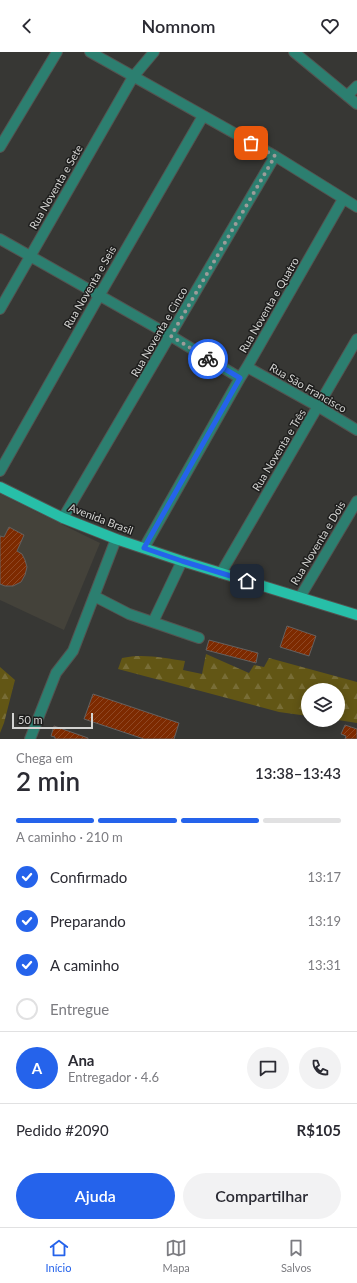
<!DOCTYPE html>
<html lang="pt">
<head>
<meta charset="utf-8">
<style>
	body { margin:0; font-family:Lato,sans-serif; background:#f2f2f3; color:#2b2b33; height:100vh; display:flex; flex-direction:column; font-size:15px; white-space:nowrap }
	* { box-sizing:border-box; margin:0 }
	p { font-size:13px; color:#7c7c81 }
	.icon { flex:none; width:22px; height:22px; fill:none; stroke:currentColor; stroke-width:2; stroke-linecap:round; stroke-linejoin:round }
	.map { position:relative; height:687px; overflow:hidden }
	.sheet { display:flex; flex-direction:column; background:#fff; flex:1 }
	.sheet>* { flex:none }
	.fabs { position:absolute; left:301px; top:631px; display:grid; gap:8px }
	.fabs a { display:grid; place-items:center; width:44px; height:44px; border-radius:50%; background:#fff; box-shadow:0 2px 10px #0003; font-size:20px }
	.scale { position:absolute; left:12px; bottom:10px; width:81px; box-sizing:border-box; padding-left:4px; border:2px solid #d3d3d1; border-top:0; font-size:11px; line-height:14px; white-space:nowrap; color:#d3d3d1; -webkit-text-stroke:3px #1e1e1d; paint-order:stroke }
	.pin { position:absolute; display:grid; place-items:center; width:34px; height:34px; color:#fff; margin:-17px; border-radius:8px; box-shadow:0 2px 6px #0006 }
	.courier { position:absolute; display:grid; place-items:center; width:40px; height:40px; margin:-20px; border:3px solid #2563eb; border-radius:50%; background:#fff; color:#222; box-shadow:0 1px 5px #0007 }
	.summary em { font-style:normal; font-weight:600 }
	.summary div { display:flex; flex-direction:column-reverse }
	.summary { display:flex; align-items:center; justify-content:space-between; height:68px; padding:0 16px }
	h1 { font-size:26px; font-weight:600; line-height:30px }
	.bar { display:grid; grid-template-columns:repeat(4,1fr); gap:6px 4px; align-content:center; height:48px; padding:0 16px }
	.bar i { height:5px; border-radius:3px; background:#e1e1e2 }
	.bar .selected { background:#2563eb }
	.bar p { grid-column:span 4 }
	.line { display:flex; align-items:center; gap:10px; padding:0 16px; border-top:1px solid #e1e1e2 }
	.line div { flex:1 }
	.round { display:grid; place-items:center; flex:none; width:42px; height:42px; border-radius:21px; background:#f2f2f3 }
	ol { padding:0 16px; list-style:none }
	li { display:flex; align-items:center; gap:12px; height:44px }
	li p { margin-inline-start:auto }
	li .icon { padding:4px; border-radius:50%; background:#2563eb; color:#fff; stroke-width:4 }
	li:last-child { color:#7c7c81 }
	li i { width:22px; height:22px; border:2px solid #e1e1e2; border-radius:50% }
	.cta { display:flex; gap:8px; margin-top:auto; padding:8px 16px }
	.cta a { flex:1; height:46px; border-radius:24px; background:#2563eb; color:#fff; font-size:16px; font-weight:600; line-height:46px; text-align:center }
	.cta a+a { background:#f2f2f3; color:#2b2b33 }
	header { display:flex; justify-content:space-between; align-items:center; height:52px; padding:0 16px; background:#fff; font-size:18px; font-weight:600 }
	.tabs { display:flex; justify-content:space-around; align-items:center; height:56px; border-top:1px solid #e1e1e2; background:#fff; font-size:11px; color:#7c7c81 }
	.tabs a { display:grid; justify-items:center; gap:2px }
	.tabs .selected { color:#2563eb }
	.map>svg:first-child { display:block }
</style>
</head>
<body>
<header><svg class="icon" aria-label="back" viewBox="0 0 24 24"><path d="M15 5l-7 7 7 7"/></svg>Nomnom<svg class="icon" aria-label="heart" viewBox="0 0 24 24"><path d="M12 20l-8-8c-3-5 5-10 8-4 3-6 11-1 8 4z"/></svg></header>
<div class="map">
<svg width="357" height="687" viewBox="0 0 357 687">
	<defs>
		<pattern id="forest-firs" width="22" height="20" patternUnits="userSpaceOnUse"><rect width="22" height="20" fill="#625615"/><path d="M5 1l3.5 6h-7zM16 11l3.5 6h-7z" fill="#786d36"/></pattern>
		<pattern id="building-hatch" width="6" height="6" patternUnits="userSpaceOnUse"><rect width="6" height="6" fill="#7d2a00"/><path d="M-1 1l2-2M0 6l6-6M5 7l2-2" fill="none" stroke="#8f4824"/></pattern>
	</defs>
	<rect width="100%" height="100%" fill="#373734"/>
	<!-- built -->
	<path fill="#44423a" d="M0 442 100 491 64 578 0 548Z"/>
	<!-- forest -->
	<path fill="url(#forest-firs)" d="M206 602 249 621 254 613 264 615 269 606 357 630V671L338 668V638H308V664L279 660 118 617 122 606C142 601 165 606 185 609L183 618 202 622Z
		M0 615 15 628 4 671 0 681Z"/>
	<!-- building -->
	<path fill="url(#building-hatch)" stroke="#646160" d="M9 475 24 483 17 499 22 502 25 508 27 515 25 523 21 530 13 534H5L0 532V484L4 485Z
		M287 574 316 584 309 604 280 595Z
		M209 588 258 601 256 611 206 598Z
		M93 642 179 671 174 687H144L84 667Z
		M345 673 357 677V687H345L346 684 341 682Z
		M54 674 88 686V687H55V685L51 684Z"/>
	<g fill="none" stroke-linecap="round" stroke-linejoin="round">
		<defs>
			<path id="minor" d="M90 0 275 104 357 155
				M294 0 357 52
				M347 44 357 34
				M0 95 57 0
				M0 187 171 284 240 326
				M0 257 133 25 154 0
				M247 315 319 355 357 378
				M0 419 99 244 203 64
				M63 466 275 104
				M144 496 240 326 247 315 343 147
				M221 521 357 287
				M94 544 129 562 199 586
				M300 545 357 449
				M153 570 182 509
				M30 687 56 621 73 599 116 487"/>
			<path id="major" d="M0 435 63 466 116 487 182 509 357 563"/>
		</defs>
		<!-- minor casing -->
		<use href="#minor" stroke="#535350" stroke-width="12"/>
		<!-- major casing -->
		<use href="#major" stroke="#535350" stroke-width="12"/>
		<!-- minor -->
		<use href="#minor" stroke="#2c7f70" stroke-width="10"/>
		<!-- major -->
		<use href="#major" stroke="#27bfa8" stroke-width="10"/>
	</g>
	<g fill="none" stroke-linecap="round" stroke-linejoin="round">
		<!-- done -->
		<path stroke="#9c9c9a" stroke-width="4" stroke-dasharray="0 7.2" d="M208 307 171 284 275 104 251 91"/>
		<!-- route -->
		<path stroke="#2563eb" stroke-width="5" d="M208 307 240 326 144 496 182 509 247 529"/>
	</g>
	<g text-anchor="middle" stroke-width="3" stroke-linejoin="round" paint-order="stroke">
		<!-- street labels -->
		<g font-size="11" fill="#d3d3d1" stroke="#1e1e1d">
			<text transform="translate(56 135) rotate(-60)" y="4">Rua Noventa e Sete</text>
			<text transform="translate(90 235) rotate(-60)" y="4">Rua Noventa e Seis</text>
			<text transform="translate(269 253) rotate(-60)" y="4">Rua Noventa e Quatro</text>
			<text transform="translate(159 280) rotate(-60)" y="4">Rua Noventa e Cinco</text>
			<text transform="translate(308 336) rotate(30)" y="4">Rua São Francisco</text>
			<text transform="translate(279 398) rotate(-59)" y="4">Rua Noventa e Três</text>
			<text transform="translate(101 467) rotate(21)" y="4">Avenida Brasil</text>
			<text transform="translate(318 491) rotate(-59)" y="4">Rua Noventa e Dois</text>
		</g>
	</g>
</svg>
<div class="fabs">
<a><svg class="icon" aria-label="layers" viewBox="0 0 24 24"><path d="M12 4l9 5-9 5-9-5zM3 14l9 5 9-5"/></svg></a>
</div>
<div class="scale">50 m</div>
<div class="pin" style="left:251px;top:91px;background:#ea580c"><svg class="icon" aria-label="bag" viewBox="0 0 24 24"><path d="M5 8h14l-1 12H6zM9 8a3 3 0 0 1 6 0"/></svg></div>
<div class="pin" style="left:247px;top:529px;background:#1f2937"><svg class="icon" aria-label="home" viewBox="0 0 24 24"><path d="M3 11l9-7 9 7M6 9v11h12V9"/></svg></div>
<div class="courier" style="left:208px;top:307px"><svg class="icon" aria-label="bike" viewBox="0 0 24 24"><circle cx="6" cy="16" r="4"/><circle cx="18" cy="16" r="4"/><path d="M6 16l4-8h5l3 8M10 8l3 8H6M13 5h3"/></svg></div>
</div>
<section class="sheet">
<div class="summary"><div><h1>2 min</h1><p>Chega em</p></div><em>13:38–13:43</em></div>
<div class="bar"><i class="selected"></i><i class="selected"></i><i class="selected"></i><i></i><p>A caminho · 210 m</p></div>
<ol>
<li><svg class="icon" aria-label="check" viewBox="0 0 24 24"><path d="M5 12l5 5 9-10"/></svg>Confirmado<p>13:17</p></li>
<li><svg class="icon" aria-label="check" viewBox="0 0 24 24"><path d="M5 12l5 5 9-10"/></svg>Preparando<p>13:19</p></li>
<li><svg class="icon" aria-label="check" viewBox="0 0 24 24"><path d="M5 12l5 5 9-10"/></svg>A caminho<p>13:31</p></li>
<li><i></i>Entregue</li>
</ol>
<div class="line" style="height:72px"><b class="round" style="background:#2563eb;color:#fff">A</b><div><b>Ana</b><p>Entregador · 4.6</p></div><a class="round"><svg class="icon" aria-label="chat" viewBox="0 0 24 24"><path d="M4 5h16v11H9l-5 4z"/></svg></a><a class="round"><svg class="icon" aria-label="phone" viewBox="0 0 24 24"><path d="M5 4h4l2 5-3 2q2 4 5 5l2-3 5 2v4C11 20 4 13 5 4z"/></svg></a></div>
<div class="line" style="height:52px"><div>Pedido #2090</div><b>R$105</b></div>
<div class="cta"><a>Ajuda</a><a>Compartilhar</a></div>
</section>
<nav class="tabs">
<a class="selected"><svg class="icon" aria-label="home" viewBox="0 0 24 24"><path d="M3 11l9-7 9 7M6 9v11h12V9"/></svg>Início</a>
<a><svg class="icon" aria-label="map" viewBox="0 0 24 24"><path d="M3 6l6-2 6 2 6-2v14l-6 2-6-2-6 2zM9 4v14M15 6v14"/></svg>Mapa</a>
<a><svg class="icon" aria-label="saved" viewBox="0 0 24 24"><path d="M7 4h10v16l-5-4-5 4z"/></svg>Salvos</a>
</nav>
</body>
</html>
